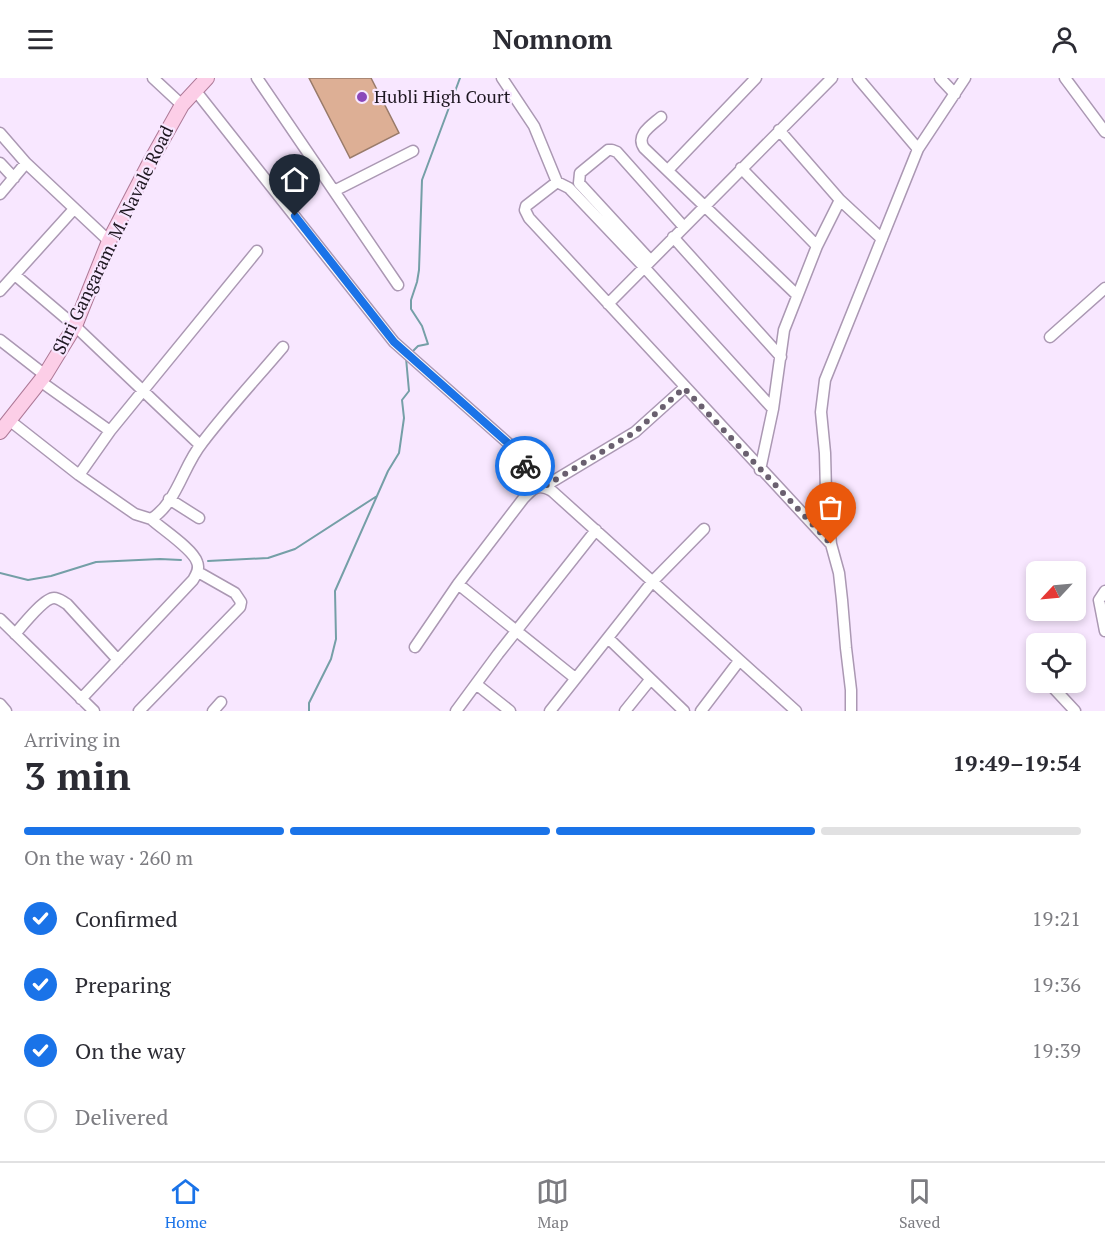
<!DOCTYPE html>
<html lang="en">
<head>
<meta charset="utf-8">
<style>
	body { margin:0; font-family:"PT Serif",serif; background:#f7f7f7; color:#2b2b33; height:100vh; display:flex; flex-direction:column; font-size:22px; white-space:nowrap }
	* { box-sizing:border-box; margin:0 }
	p { font-size:20px; color:#7c7c81 }
	.icon { flex:none; width:33px; height:33px; fill:none; stroke:currentColor; stroke-width:2; stroke-linecap:round; stroke-linejoin:round }
	.map { position:relative; height:633px; overflow:hidden }
	.panel { display:flex; flex-direction:column; background:#fff; flex:1 }
	.panel>* { flex:none }
	.needle { width:39px; rotate:244deg }
	.fabs { position:absolute; left:1026px; top:483px; display:grid; gap:12px }
	.fabs a { display:grid; place-items:center; width:60px; height:60px; border-radius:9px; background:#fff; box-shadow:0 3px 9px #0003; font-size:30px }
	.pin { position:absolute; display:grid; place-items:center; width:51px; height:51px; color:#fff; margin:-62px -26px; border-radius:50% 50% 50% 0; rotate:-45deg; box-shadow:0 0 6px #0007 }
	.pin .icon { rotate:45deg }
	.courier { position:absolute; display:grid; place-items:center; width:60px; height:60px; margin:-30px; border:4px solid #1a73e8; border-radius:50%; background:#fff; color:#222; box-shadow:0 2px 8px #0007 }
	.headline em { font-style:normal; font-weight:700 }
	.headline div { display:flex; flex-direction:column-reverse }
	.headline { display:flex; align-items:center; justify-content:space-between; height:102px; padding:0 24px }
	h1 { font-size:39px; font-weight:700; line-height:45px }
	.bar { display:grid; grid-template-columns:repeat(4,1fr); gap:9px 6px; align-content:center; height:72px; padding:0 24px }
	.bar i { height:8px; border-radius:4px; background:#e1e1e2 }
	.bar .active { background:#1a73e8 }
	.bar p { grid-column:span 4 }
	ol { padding:0 24px; list-style:none }
	li { display:flex; align-items:center; gap:18px; height:66px }
	li p { margin-inline-start:auto }
	li .icon { padding:6px; border-radius:50%; background:#1a73e8; color:#fff; stroke-width:4 }
	li:last-child { color:#7c7c81 }
	li i { width:33px; height:33px; border:3px solid #e1e1e2; border-radius:50% }
	header { display:flex; justify-content:space-between; align-items:center; height:78px; padding:0 24px; background:#fff; font-size:27px; font-weight:700 }
	.menu { display:flex; justify-content:space-around; align-items:center; height:84px; border-top:2px solid #e1e1e2; background:#fff; font-size:16px; color:#7c7c81 }
	.menu a { display:grid; justify-items:center; gap:3px }
	.menu .active { color:#1a73e8 }
	.map>svg:first-child { display:block }
</style>
</head>
<body>
<header><svg class="icon" aria-label="menu" viewBox="0 0 24 24"><path d="M4 6h16M4 12h16M4 18h16"/></svg>Nomnom<svg class="icon" aria-label="person" viewBox="0 0 24 24"><circle cx="12" cy="8" r="4"/><path d="M4 21q1-7 8-7t8 7"/></svg></header>
<div class="map">
<svg width="1105" height="633" viewBox="0 0 1105 633">
	<rect width="100%" height="100%" fill="#f8e7ff"/>
	<g fill="none" stroke-linecap="round" stroke-linejoin="round">
		<!-- stream -->
		<path stroke="#759fa7" stroke-width="2" d="M412 274 418 268 428 266 422 248 411 231V222L417 204 419 192 422 102 460 0
			M208 483 268 480 295 471 377 418
			M0 495 28 502 51 498 96 484 160 481 181 482
			M309 633V625L331 581 336 561 335 513 388 393 399 375 404 340 402 322 409 313 406 280"/>
	</g>
	<!-- building -->
	<path fill="#ddaf95" stroke="#997b6a" stroke-width="1.5" d="M309 0H371L399 55 350 80Z"/>
	<g fill="none" stroke-linecap="round" stroke-linejoin="round">
		<defs>
			<path id="minor" d="M153 0 182 27
				M257 0 398 207
				M502 0 534 48 557 104
				M858 0 918 71
				M940 0 955 16
				M1065 0 1105 54
				M195 12 394 264 509 366 539 408
				M661 39C652 47 635 57 644 70L797 217
				M779 52 840 122 882 161
				M0 55 26 85 109 163
				M0 85 14 100
				M741 90 817 168
				M668 92 756 0
				M334 113 413 73
				M0 116 26 85
				M673 159 781 279
				M650 182 579 105 580 95 608 72H612L617 74 683 148
				M15 197 75 248 200 367
				M0 213 74 131
				M608 226 832 0
				M1050 259 1105 210
				M0 262 45 297
				M40 303 110 353
				M773 331 644 189 569 110 557 104 526 128 525 132 529 140 831 466
				M9 342 79 397 135 436 151 441C177 425 183 388 202 365 227 332 256 301 283 269
				M760 392 773 331 784 252 817 168 840 122
				M79 397 110 353 257 173
				M545 408 635 354 684 310
				M169 421 199 440
				M458 506 575 600
				M1105 513 1099 522 1105 553
				M0 541 94 633
				M15 556C22 548 44 520 54 520 59 520 63 524 67 526L118 582
				M608 560 684 633
				M415 569 458 506 523 421C533 410 538 405 552 413L796 633
				M1048 604 1075 633
				M476 606 510 633
				M81 621 193 502C196 497 200 491 197 484 193 471 162 451 151 441
				M0 626 6 633
				M139 633 240 529 241 524 235 515 198 494
				M213 633 221 624
				M456 633 498 576 596 452
				M550 633 652 504 704 451
				M625 633 650 602
				M701 633 739 583
				M851 633V612L846 570 842 522 839 495 831 466 826 414 825 375 821 334 825 302 918 71 965 0"/>
			<path id="major" d="M0 354 45 297 75 248 109 163 150 84 182 27 207 0"/>
		</defs>
		<!-- minor casing -->
		<use href="#minor" stroke="#ab98b3" stroke-width="13"/>
		<!-- major casing -->
		<use href="#major" stroke="#ad7997" stroke-width="16"/>
		<!-- minor -->
		<use href="#minor" stroke="#fff" stroke-width="10"/>
		<!-- major -->
		<use href="#major" stroke="#fccee7" stroke-width="14"/>
	</g>
	<g fill="none" stroke-linecap="round" stroke-linejoin="round">
		<!-- done -->
		<path stroke="#6a606f" stroke-width="6" stroke-dasharray="0 10.8" d="M525 388 539 408H545L635 354 684 310 831 466"/>
		<!-- route -->
		<path stroke="#1a73e8" stroke-width="8" d="M295 138 394 264 509 366 525 388"/>
	</g>
	<!-- markers -->
	<circle fill="#8b47ba" stroke="#f8e7ff" stroke-width="2" cx="362" cy="19" r="6"/>
	<g text-anchor="middle" stroke-width="4.5" stroke-linejoin="round" paint-order="stroke">
		<!-- poi labels -->
		<g font-size="18" fill="#1e1721" stroke="#f8e7ff" text-anchor="start">
			<text x="374" y="25">Hubli High Court</text>
		</g>
		<!-- street labels -->
		<g font-size="18" fill="#1e1721" stroke="#f8e7ff">
			<text transform="translate(113 162) rotate(-64)" y="6">Shri Gangaram. M. Navale Road</text>
		</g>
	</g>
</svg>
<div class="fabs">
<a><svg class="needle" viewBox="-14 -14 28 28"><path d="M0-13l5 13h-10z" fill="#e53935"/><path d="M0 13l5-13h-10z" fill="#7c7c81"/></svg></a>
<a><svg class="icon" aria-label="locate" viewBox="0 0 24 24"><circle cx="12" cy="12" r="6"/><path d="M12 2v4M12 18v4M2 12h4M18 12h4"/></svg></a>
</div>
<div class="pin" style="left:831px;top:466px;background:#ea580c"><svg class="icon" aria-label="bag" viewBox="0 0 24 24"><path d="M5 8h14l-1 12H6zM9 8a3 3 0 0 1 6 0"/></svg></div>
<div class="pin" style="left:295px;top:138px;background:#1f2937"><svg class="icon" aria-label="home" viewBox="0 0 24 24"><path d="M3 11l9-7 9 7M6 9v11h12V9"/></svg></div>
<div class="courier" style="left:525px;top:388px"><svg class="icon" aria-label="bike" viewBox="0 0 24 24"><circle cx="6" cy="16" r="4"/><circle cx="18" cy="16" r="4"/><path d="M6 16l4-8h5l3 8M10 8l3 8H6M13 5h3"/></svg></div>
</div>
<section class="panel">
<div class="headline"><div><h1>3 min</h1><p>Arriving in</p></div><em>19:49–19:54</em></div>
<div class="bar"><i class="active"></i><i class="active"></i><i class="active"></i><i></i><p>On the way · 260 m</p></div>
<ol>
<li><svg class="icon" aria-label="check" viewBox="0 0 24 24"><path d="M5 12l5 5 9-10"/></svg>Confirmed<p>19:21</p></li>
<li><svg class="icon" aria-label="check" viewBox="0 0 24 24"><path d="M5 12l5 5 9-10"/></svg>Preparing<p>19:36</p></li>
<li><svg class="icon" aria-label="check" viewBox="0 0 24 24"><path d="M5 12l5 5 9-10"/></svg>On the way<p>19:39</p></li>
<li><i></i>Delivered</li>
</ol>
</section>
<nav class="menu">
<a class="active"><svg class="icon" aria-label="home" viewBox="0 0 24 24"><path d="M3 11l9-7 9 7M6 9v11h12V9"/></svg>Home</a>
<a><svg class="icon" aria-label="map" viewBox="0 0 24 24"><path d="M3 6l6-2 6 2 6-2v14l-6 2-6-2-6 2zM9 4v14M15 6v14"/></svg>Map</a>
<a><svg class="icon" aria-label="saved" viewBox="0 0 24 24"><path d="M7 4h10v16l-5-4-5 4z"/></svg>Saved</a>
</nav>
</body>
</html>
